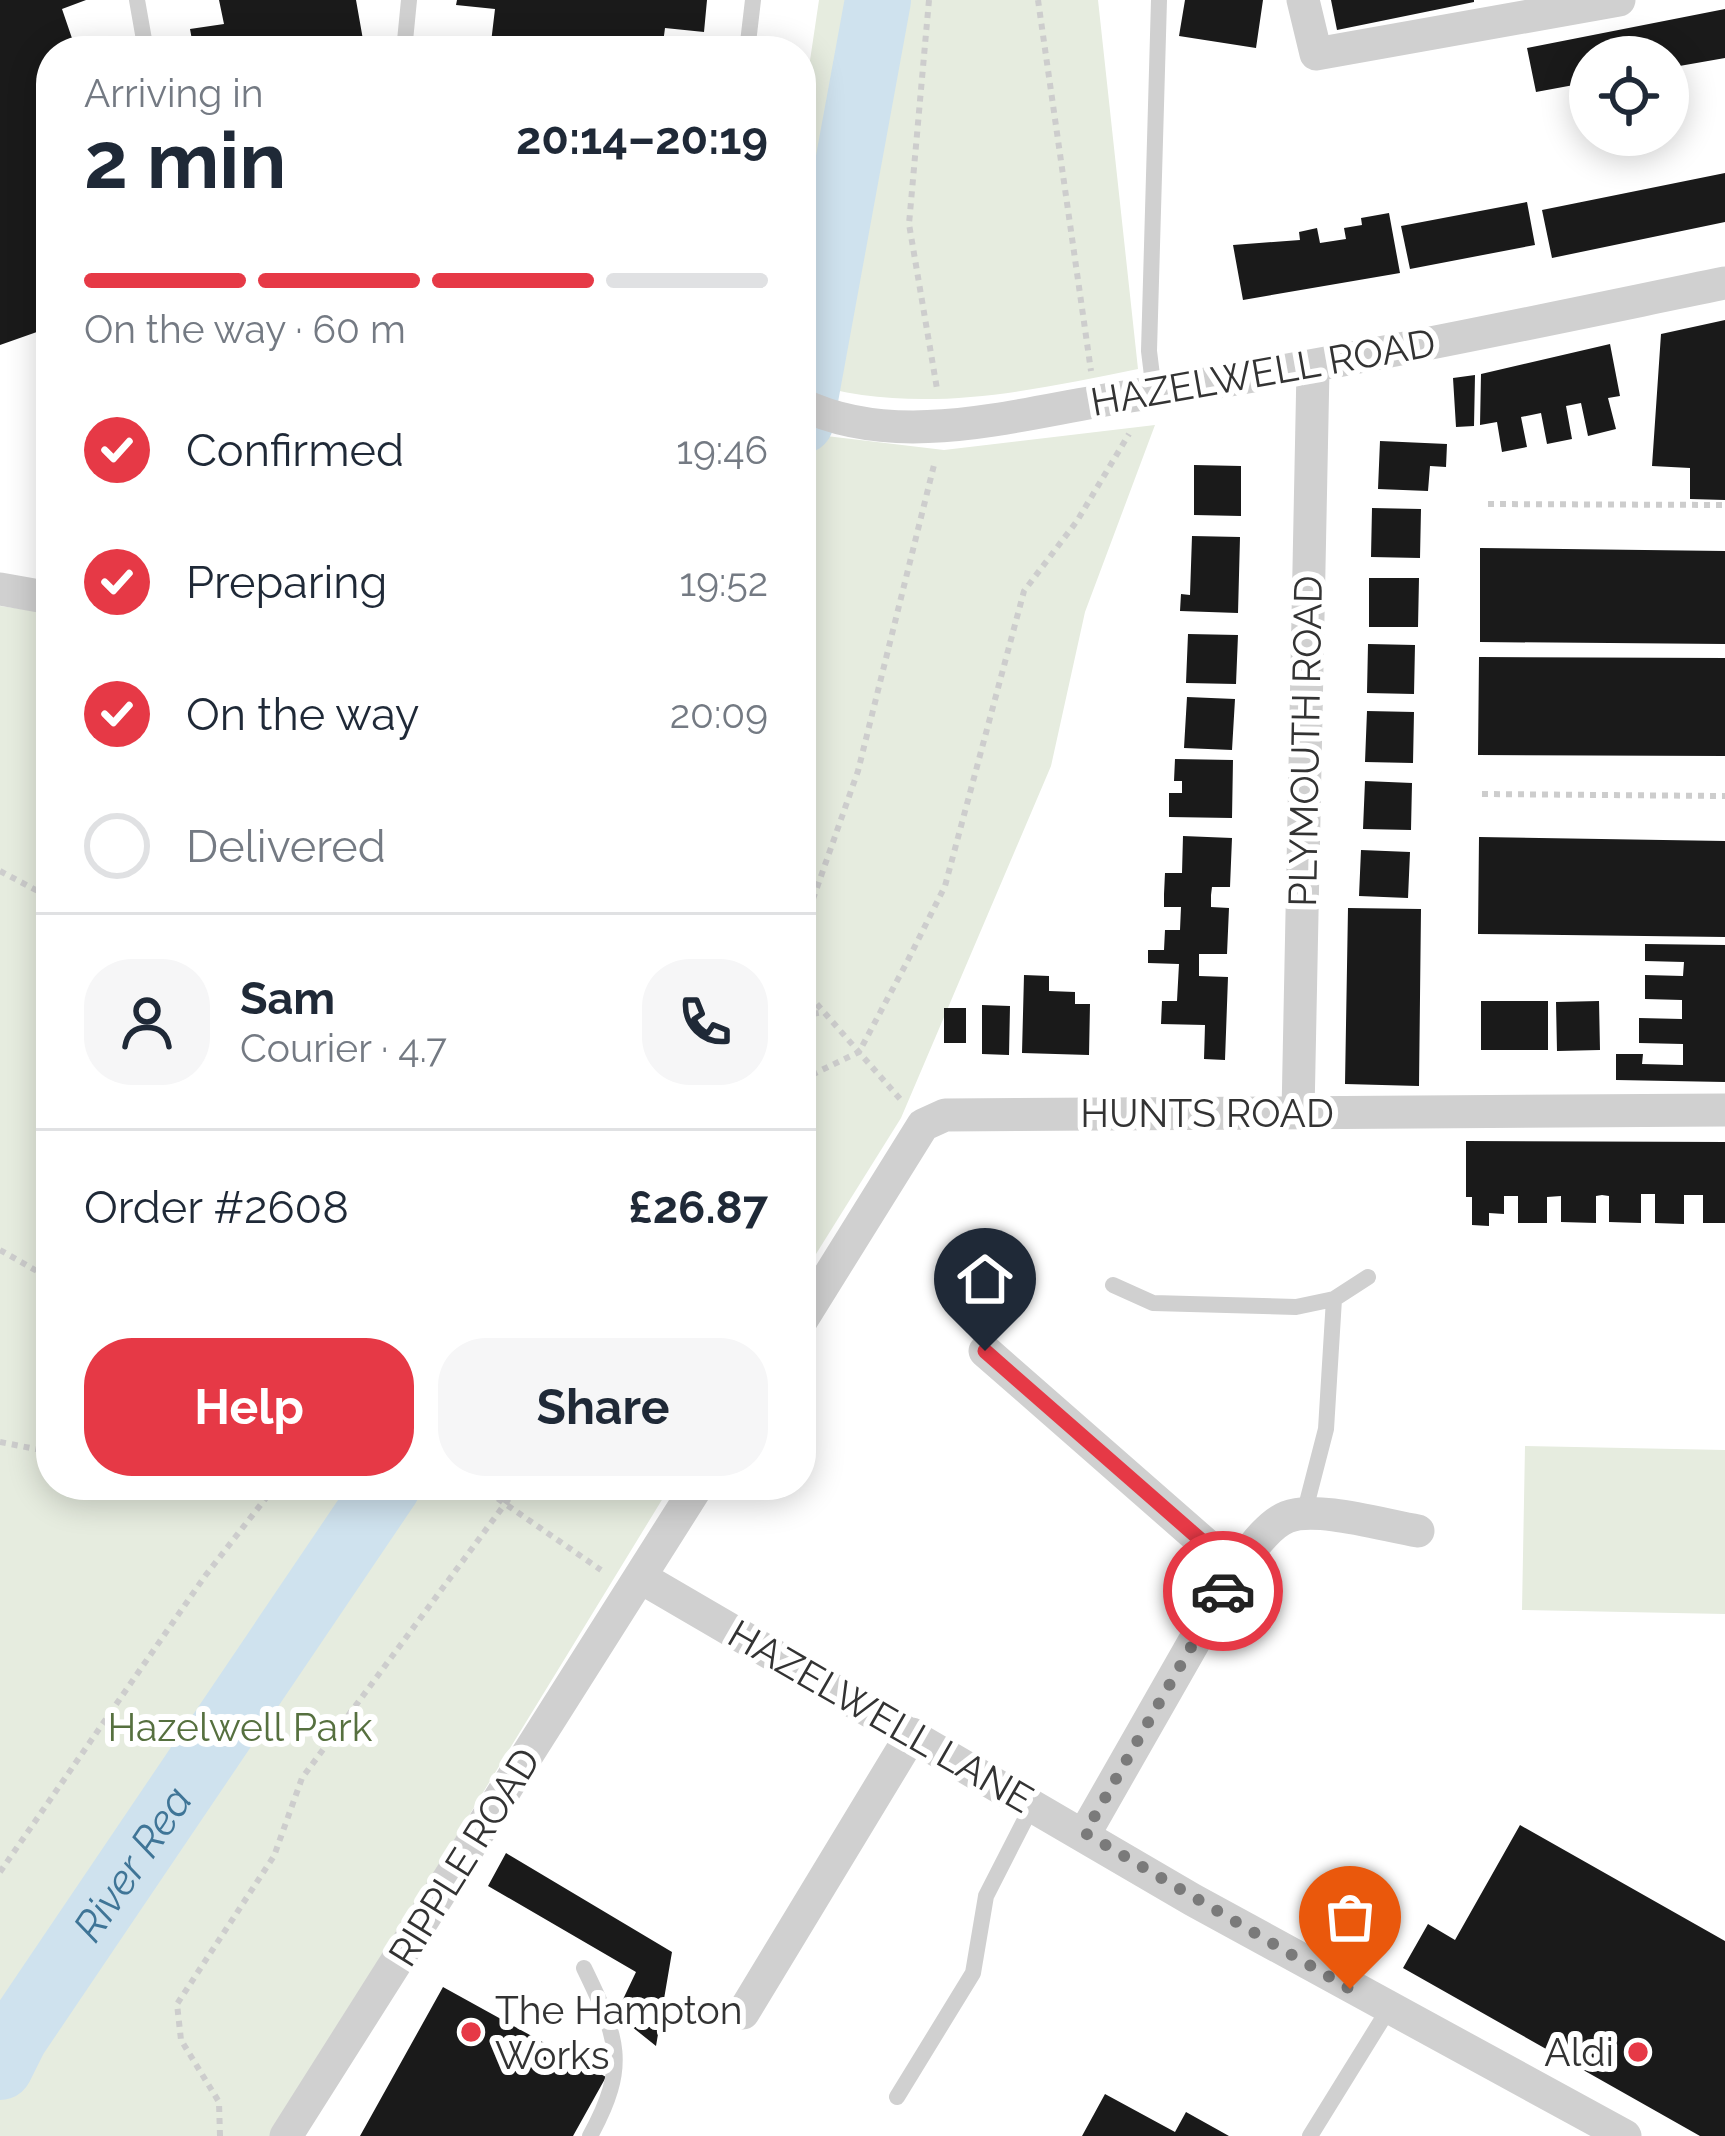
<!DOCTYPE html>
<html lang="en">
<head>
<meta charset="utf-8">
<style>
	body { margin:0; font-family:Raleway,sans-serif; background:#f6f6f7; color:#1f2937; height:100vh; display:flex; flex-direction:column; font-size:45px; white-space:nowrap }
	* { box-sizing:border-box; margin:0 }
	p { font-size:39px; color:#747a83 }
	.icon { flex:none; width:66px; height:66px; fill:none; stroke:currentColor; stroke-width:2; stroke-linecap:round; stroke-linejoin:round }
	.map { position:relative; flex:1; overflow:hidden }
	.sheet { position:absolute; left:36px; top:36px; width:780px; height:1464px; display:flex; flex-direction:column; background:#fff; border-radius:48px; box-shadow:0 6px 30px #0003 }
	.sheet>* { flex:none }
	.fabs { position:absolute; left:1569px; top:36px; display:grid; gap:24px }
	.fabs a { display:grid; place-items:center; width:120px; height:120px; border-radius:50%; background:#fff; box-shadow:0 6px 30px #0003; font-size:60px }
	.pin { position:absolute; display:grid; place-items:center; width:102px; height:102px; color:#fff; margin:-123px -51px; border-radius:50% 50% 50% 0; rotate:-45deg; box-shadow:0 0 12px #0007 }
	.pin .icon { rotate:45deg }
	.courier { position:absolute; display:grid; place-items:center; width:120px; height:120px; margin:-60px; border:9px solid #e63946; border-radius:50%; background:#fff; color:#222; box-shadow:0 3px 15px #0007 }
	.summary em { font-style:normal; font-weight:700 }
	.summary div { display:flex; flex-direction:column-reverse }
	.summary { display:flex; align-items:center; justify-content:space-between; height:204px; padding:0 48px }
	h1 { font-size:78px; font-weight:700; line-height:90px }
	.bar { display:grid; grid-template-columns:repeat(4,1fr); gap:18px 12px; align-content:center; height:144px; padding:0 48px }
	.bar i { height:15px; border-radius:9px; background:#e0e1e3 }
	.bar .active { background:#e63946 }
	.bar p { grid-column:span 4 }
	.line { display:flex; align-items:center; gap:30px; padding:0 48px; border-top:3px solid #e0e1e3 }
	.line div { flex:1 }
	.round { display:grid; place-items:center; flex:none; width:126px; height:126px; border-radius:48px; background:#f6f6f7 }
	ol { padding:0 48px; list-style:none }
	li { display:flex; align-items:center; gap:36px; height:132px }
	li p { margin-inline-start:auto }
	li .icon { padding:12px; border-radius:50%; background:#e63946; color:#fff; stroke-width:4 }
	li:last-child { color:#747a83 }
	li i { width:66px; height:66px; border:6px solid #e0e1e3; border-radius:50% }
	.primary-button { display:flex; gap:24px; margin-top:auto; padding:24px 48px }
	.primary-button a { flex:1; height:138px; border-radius:48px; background:#e63946; color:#fff; font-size:48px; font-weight:700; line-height:138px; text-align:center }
	.primary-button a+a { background:#f6f6f7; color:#1f2937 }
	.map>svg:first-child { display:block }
</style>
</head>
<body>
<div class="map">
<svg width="1725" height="2136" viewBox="0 0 1725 2136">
	<rect width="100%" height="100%" fill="#fff"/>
	<!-- green -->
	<path fill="#e6ecdf" d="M819 0H1098L1138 369C1025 392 913 417 801 381V121Z
		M1155 425 1085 612 1051 766 901 1118 801 1278V433L944 450Z
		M0 606 36 611 51 629V1485H671L273 2136H0Z
		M1525 1446 1725 1450V1614L1522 1610Z"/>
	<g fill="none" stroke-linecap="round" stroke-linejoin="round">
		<!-- river -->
		<g stroke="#cfe2ee" stroke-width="66">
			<path d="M801 421 878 0"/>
			<path id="s1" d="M0 2067 15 2037 388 1485"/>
		</g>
	</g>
	<!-- building -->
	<path fill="#1a1a1a" d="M0 0H86L62 9 76 50 92 44 95 51H51V327L0 345Z
		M219 0H356L365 51H194L190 29 224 24Z
		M457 0H707L704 32 665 28 662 51H490L495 9 456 5Z
		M1185 0H1263L1256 48 1179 36Z
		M1331 0H1474V2L1337 30Z
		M1725 9V58L1668 68V57H1590V82L1536 92 1527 48Z
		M1725 173V222L1552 258 1542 210Z
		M1527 202 1535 245 1410 269 1401 226Z
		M1389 213 1400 273 1243 300 1233 245 1300 240 1299 232 1317 228 1320 243 1346 239 1344 228 1362 225 1361 218Z
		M1725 320V500L1690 499V468L1652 466 1661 334Z
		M1610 344 1620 396 1608 398 1616 429 1588 436 1581 403 1566 406 1572 439 1547 444 1541 413 1521 417 1527 447 1502 452 1497 422 1480 425 1481 374Z
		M1475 375 1474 426 1456 427 1453 378Z
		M1380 441 1447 444 1446 467 1430 466 1428 491 1378 489Z
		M1194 465 1241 466V516L1194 515Z
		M1372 508 1421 509 1420 558 1371 557Z
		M1192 536 1240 537 1238 613 1180 611 1181 594 1190 595Z
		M1480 548 1725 551V644L1480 642Z
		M1369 578H1419L1418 627H1369Z
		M1188 634 1238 635 1236 684 1186 683Z
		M1368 644 1415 645 1414 694 1367 693Z
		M1479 657 1725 658V756L1478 755Z
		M1187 697 1235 699 1232 750 1184 748Z
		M1367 711 1414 712 1413 763 1365 762Z
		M1175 759 1233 760 1232 818 1169 817V793H1182V781H1174Z
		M1365 781 1412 783 1411 830 1363 829Z
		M1183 836 1232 838 1230 887H1212L1211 895V907L1229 908 1227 954H1199V976L1228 977 1225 1060 1204 1059 1205 1025 1161 1024 1162 1001H1177L1179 964 1148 963V950H1164L1165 930H1180L1181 907H1164V894L1165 873H1182Z
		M1479 837 1725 841V937L1478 934Z
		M1361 850 1410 852 1408 898 1359 896Z
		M1348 908 1421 909 1419 1086 1345 1084Z
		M1645 944 1725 945V1082L1616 1080V1054H1643L1642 1064 1683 1065V1044L1639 1043V1018L1682 1019V1000L1645 999V975L1683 976 1684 962 1645 961Z
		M1024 975 1049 976V991L1075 992V1004H1090L1089 1055 1022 1053Z
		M1481 1001H1548V1050H1481Z
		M1599 1001 1600 1050 1557 1051 1556 1002Z
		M982 1005 1010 1006 1009 1055 982 1054Z
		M944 1008H966V1043H944Z
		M1466 1141 1725 1142V1223H1703V1195H1684V1224L1655 1223V1194H1641V1223L1609 1222V1196L1602 1195 1596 1196V1223L1561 1222V1196L1547 1197V1223H1518V1196H1504V1214L1489 1213V1226L1472 1225V1197H1466Z
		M1520 1825 1725 1941V2136H1700L1403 1968 1428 1924 1455 1940Z
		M506 1853 672 1952 656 2046 616 2014 636 1972 488 1886Z
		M443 1987 606 2077 573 2136H360Z
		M1105 2094 1175 2132 1186 2112 1229 2136H1082Z"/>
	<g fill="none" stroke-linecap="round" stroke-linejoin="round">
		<!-- path -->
		<path stroke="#cdcdcd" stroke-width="6" stroke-dasharray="6 6" stroke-linecap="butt" d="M929 0 909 224 937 389
			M1038 0 1091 371
			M1488 504 1725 505
			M1482 794 1725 796
			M0 871 51 898
			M801 933 858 771 935 461
			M801 986 901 1100
			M801 1016 824 1012
			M801 1080 859 1052 906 964 945 886 1024 591 1077 521 1129 434
			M0 1250 51 1279
			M0 1442 51 1452
			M478 1485 601 1570
			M0 1872 205 1576 276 1485
			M220 2136 219 2102 181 2040 177 2004 274 1856 302 1778 519 1485"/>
		<!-- lane -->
		<path stroke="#d0d0d0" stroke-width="16" d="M137 0 146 51
			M404 51 409 0
			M747 51 753 0
			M1154 392 1149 351 1159 0
			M1113 1285 1153 1303 1296 1307 1334 1299 1368 1277
			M1304 1514 1326 1429 1334 1299
			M584 1968C618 2038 629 2065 590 2136
			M897 2097 973 1973 986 1896 1033 1804
			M1310 2136 1388 2010"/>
		<!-- street -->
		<path stroke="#d0d0d0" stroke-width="33" d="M1303 0 1316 54 1619 0
			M801 404C900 452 1022 412 1124 397 1326 367 1525 324 1725 283
			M0 589 45 597
			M1298 1113 1313 369
			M801 1321 923 1125 945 1115 1725 1110
			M985 1351 1235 1570
			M640 1577 1193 1900 1625 2136
			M1085 1833 1235 1570C1248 1554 1267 1525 1287 1517 1316 1505 1386 1526 1418 1531
			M743 2013 912 1734
			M286 2136 698 1485"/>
	</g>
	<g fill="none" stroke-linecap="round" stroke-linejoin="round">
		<!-- done -->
		<path stroke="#7a7a7a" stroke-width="12" stroke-dasharray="0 21.6" d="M1223 1591 1085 1833 1350 1989"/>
		<!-- route -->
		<path stroke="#e63946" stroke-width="15" d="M985 1351 1235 1570 1223 1591"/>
	</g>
	<!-- markers -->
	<g fill="#e63946" stroke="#fff" stroke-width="4.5">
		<circle cx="471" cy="2032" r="12"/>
		<circle cx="1638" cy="2052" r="12"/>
	</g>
	<g text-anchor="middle" stroke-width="12" stroke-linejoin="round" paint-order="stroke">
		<!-- street labels -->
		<g font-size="39" fill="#333" stroke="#fff">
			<text transform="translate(1263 372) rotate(-10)" y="14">HAZELWELL ROAD</text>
			<text transform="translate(1305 741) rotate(-89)" y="14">PLYMOUTH ROAD</text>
			<text x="1207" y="1127">HUNTS ROAD</text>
			<text transform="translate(881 1716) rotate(30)" y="14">HAZELWELL LANE</text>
			<text transform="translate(464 1857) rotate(-58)" y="14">RIPPLE ROAD</text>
		</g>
		<!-- park labels -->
		<g font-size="39" fill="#56703f" stroke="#fff">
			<text x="240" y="1741">Hazelwell Park</text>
		</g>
		<!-- poi labels -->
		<g font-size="39" fill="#333" stroke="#fff" text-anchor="start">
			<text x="495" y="2024">The Hampton<tspan x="495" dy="45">Works</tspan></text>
			<text x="1614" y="2066" text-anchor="end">Aldi</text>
		</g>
		<!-- water labels -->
		<g font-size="42" font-style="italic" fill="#3f7597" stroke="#fff">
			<text dy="15" stroke="none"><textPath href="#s1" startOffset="243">River Rea</textPath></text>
		</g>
	</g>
</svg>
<div class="fabs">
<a><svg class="icon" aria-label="locate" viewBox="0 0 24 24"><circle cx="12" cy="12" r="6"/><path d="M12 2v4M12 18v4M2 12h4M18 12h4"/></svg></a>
</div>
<div class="pin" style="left:1350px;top:1989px;background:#ea580c"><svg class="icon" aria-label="bag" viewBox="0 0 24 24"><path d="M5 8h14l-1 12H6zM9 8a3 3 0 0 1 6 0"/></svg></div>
<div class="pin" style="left:985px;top:1351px;background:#1f2937"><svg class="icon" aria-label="home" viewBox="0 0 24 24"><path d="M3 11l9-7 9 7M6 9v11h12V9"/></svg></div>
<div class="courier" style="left:1223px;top:1591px"><svg class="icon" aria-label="car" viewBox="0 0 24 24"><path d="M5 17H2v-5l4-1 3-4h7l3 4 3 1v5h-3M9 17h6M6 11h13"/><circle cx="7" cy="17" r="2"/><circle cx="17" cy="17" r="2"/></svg></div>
<section class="sheet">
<div class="summary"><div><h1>2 min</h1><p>Arriving in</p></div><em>20:14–20:19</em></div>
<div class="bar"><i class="active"></i><i class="active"></i><i class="active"></i><i></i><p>On the way · 60 m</p></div>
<ol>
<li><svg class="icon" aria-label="check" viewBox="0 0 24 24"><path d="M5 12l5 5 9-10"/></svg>Confirmed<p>19:46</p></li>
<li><svg class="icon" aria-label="check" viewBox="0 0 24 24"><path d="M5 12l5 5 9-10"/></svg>Preparing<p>19:52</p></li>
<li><svg class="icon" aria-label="check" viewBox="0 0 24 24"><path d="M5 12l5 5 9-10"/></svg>On the way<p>20:09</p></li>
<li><i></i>Delivered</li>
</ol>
<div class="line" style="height:216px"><a class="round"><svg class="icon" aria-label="person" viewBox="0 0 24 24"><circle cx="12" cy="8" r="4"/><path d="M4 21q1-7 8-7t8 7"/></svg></a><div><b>Sam</b><p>Courier · 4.7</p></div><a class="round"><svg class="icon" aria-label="phone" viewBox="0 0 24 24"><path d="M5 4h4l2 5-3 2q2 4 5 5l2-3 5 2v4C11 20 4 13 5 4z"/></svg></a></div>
<div class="line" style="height:156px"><div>Order #2608</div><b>£26.87</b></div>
<div class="primary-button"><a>Help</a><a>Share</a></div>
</section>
</div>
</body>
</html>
